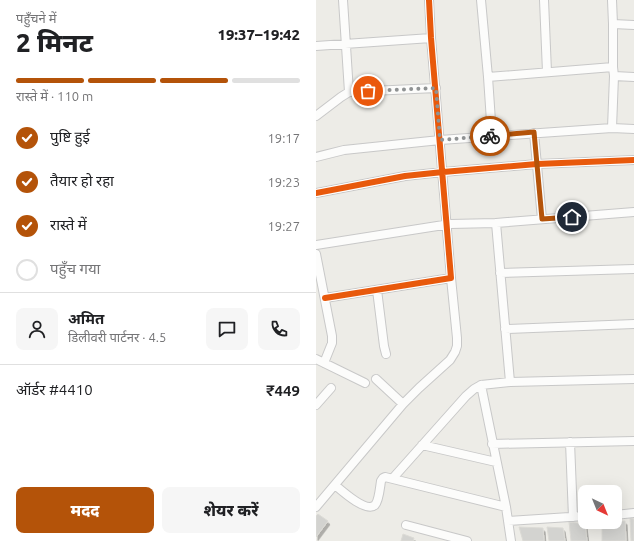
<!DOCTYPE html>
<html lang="hi">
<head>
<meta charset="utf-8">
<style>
	body { margin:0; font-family:Ubuntu,"Noto Sans Devanagari",sans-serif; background:#f6f6f6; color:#202124; height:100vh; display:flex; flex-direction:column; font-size:15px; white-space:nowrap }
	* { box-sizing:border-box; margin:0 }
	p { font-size:13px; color:#757577 }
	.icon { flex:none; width:22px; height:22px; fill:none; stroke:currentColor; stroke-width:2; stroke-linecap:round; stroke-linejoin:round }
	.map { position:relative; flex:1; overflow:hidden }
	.details { display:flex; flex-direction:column; background:#fff; width:316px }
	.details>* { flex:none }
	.needle { width:26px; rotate:137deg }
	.buttons { position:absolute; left:262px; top:485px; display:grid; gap:8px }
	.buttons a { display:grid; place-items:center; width:44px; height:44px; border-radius:8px; background:#fff; box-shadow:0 4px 16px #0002; font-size:20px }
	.pin { position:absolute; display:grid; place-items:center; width:34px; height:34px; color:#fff; margin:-17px; border:2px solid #fff; border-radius:50%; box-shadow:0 1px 4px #0007 }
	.courier { position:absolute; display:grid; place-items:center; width:40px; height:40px; margin:-20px; border:3px solid #b45309; border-radius:50%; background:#fff; color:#222; box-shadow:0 1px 5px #0007 }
	.overview em { font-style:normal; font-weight:800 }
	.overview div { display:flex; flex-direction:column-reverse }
	.overview { display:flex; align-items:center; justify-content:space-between; height:68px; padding:0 16px }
	h1 { font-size:26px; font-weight:800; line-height:30px }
	.bar { display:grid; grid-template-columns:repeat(4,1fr); gap:6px 4px; align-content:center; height:48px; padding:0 16px }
	.bar i { height:5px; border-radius:3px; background:#e0e0e0 }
	.bar .selected { background:#b45309 }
	.bar p { grid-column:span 4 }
	.line { display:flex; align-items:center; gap:10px; padding:0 16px; border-top:1px solid #e0e0e0 }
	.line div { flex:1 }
	.round { display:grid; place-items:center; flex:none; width:42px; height:42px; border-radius:8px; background:#f6f6f6 }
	ol { padding:0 16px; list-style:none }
	li { display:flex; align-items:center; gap:12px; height:44px }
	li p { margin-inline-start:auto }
	li .icon { padding:4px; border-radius:50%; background:#b45309; color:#fff; stroke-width:4 }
	li:last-child { color:#757577 }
	li i { width:22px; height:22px; border:2px solid #e0e0e0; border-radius:50% }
	.action { display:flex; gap:8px; margin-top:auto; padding:8px 16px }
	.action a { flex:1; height:46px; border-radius:8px; background:#b45309; color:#fff; font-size:16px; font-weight:800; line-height:46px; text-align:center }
	.action a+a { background:#f6f6f6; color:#202124 }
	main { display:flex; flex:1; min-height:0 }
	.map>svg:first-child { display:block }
</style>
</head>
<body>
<main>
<section class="details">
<div class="overview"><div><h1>2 मिनट</h1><p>पहुँचने में</p></div><em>19:37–19:42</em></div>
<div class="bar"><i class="selected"></i><i class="selected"></i><i class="selected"></i><i></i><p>रास्ते में · 110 m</p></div>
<ol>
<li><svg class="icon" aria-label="check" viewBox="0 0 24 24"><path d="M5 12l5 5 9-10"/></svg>पुष्टि हुई<p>19:17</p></li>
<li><svg class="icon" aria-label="check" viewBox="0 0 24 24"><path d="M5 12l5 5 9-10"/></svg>तैयार हो रहा<p>19:23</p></li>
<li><svg class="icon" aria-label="check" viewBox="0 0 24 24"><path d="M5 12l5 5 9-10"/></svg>रास्ते में<p>19:27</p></li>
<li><i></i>पहुँच गया</li>
</ol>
<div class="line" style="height:72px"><a class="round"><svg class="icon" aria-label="person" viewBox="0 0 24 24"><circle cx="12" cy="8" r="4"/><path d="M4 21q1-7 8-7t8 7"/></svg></a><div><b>अमित</b><p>डिलीवरी पार्टनर · 4.5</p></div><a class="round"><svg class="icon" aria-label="chat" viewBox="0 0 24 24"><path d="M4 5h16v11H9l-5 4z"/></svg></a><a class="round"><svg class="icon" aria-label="phone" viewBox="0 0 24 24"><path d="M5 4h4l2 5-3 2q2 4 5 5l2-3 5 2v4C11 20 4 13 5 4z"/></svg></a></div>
<div class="line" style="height:52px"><div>ऑर्डर #4410</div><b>₹449</b></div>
<div class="action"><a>मदद</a><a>शेयर करें</a></div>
</section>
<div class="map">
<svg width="318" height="541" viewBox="0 0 318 541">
	<defs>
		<filter id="shadow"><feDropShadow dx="2" dy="3.5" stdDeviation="0" flood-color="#0004"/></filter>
	</defs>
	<rect width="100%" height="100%" fill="#edece7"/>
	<!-- building -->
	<path fill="#d3d3d0" stroke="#dcdbd6" filter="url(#shadow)" d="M2 514 12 521 0 537V516Z
		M314 518 318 519V541H315Z
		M299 521H309L310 541H286V522H299Z
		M253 522 269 524 271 541H255Z
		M203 527 227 528 228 541H207Z
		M231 527 247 528 249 541H233Z
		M87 534 98 538 97 541H85Z"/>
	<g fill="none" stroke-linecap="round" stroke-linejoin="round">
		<defs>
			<path id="street" d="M165 0 172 77 176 136
				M228 0 231 72
				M296 0 297 24
				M0 46 115 38
				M297 67V24L318 25
				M172 77 297 67 298 76 318 77
				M33 92 120 88
				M0 116 25 97 33 92 27 0
				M296 128 298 76
				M218 133 226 219
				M0 157 28 150 124 140 296 128 318 129
				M0 193 89 176 127 172 221 164 318 160
				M180 223 194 382
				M0 245 134 224 180 223 318 212
				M0 254 16 336V343L8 363
				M184 273 318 269
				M61 290 68 346 70 354
				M9 298 135 278 115 38 113 0
				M189 329 318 324
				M0 359 49 383
				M60 379 87 404
				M0 405 15 388
				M254 442 257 517
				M176 444 318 441
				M106 445 180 462
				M77 478 150 396 158 389 165 385
				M19 485C25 490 50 513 59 505 63 501 64 487 65 481L67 478 69 477 190 507
				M0 507 87 404 103 388 134 360 139 352 141 346V338L135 278
				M299 515 318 513
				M192 521 269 516
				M90 525 151 541
				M195 541 190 507 165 385 194 382 318 379"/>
		</defs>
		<!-- street casing -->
		<use href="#street" stroke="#c8c8c8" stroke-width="10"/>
		<!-- street -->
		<use href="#street" stroke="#fcfcfb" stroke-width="8"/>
		<defs>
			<path id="cycleway" d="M0 193 89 176 127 172 221 164 318 160
				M9 298 135 278 115 38 113 0"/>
		</defs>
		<!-- cycleway casing -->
		<use href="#cycleway" stroke="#fff" stroke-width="8"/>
		<!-- cycleway -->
		<use href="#cycleway" stroke="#e8590c" stroke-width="6"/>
	</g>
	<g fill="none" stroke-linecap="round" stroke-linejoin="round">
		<!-- done -->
		<path stroke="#8f9293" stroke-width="4" stroke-dasharray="0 7.2" d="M52 91 120 88 124 140 174 136"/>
		<!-- route -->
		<path stroke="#b45309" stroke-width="5" d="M174 136 218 132 226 219 256 217"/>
	</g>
</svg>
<div class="buttons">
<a><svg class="needle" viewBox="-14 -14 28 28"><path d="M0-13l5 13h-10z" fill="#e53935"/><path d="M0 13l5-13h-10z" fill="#757577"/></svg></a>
</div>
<div class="pin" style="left:52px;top:91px;background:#ea580c"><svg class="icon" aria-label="bag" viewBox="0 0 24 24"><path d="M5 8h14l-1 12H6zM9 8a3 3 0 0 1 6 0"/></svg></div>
<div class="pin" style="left:256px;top:217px;background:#1f2937"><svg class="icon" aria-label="home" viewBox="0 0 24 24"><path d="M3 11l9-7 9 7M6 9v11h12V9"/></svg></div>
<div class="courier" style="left:174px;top:136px"><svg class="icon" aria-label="bike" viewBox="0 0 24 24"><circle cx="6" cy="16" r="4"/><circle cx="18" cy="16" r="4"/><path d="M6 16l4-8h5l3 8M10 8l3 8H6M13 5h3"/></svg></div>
</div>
</main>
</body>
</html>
